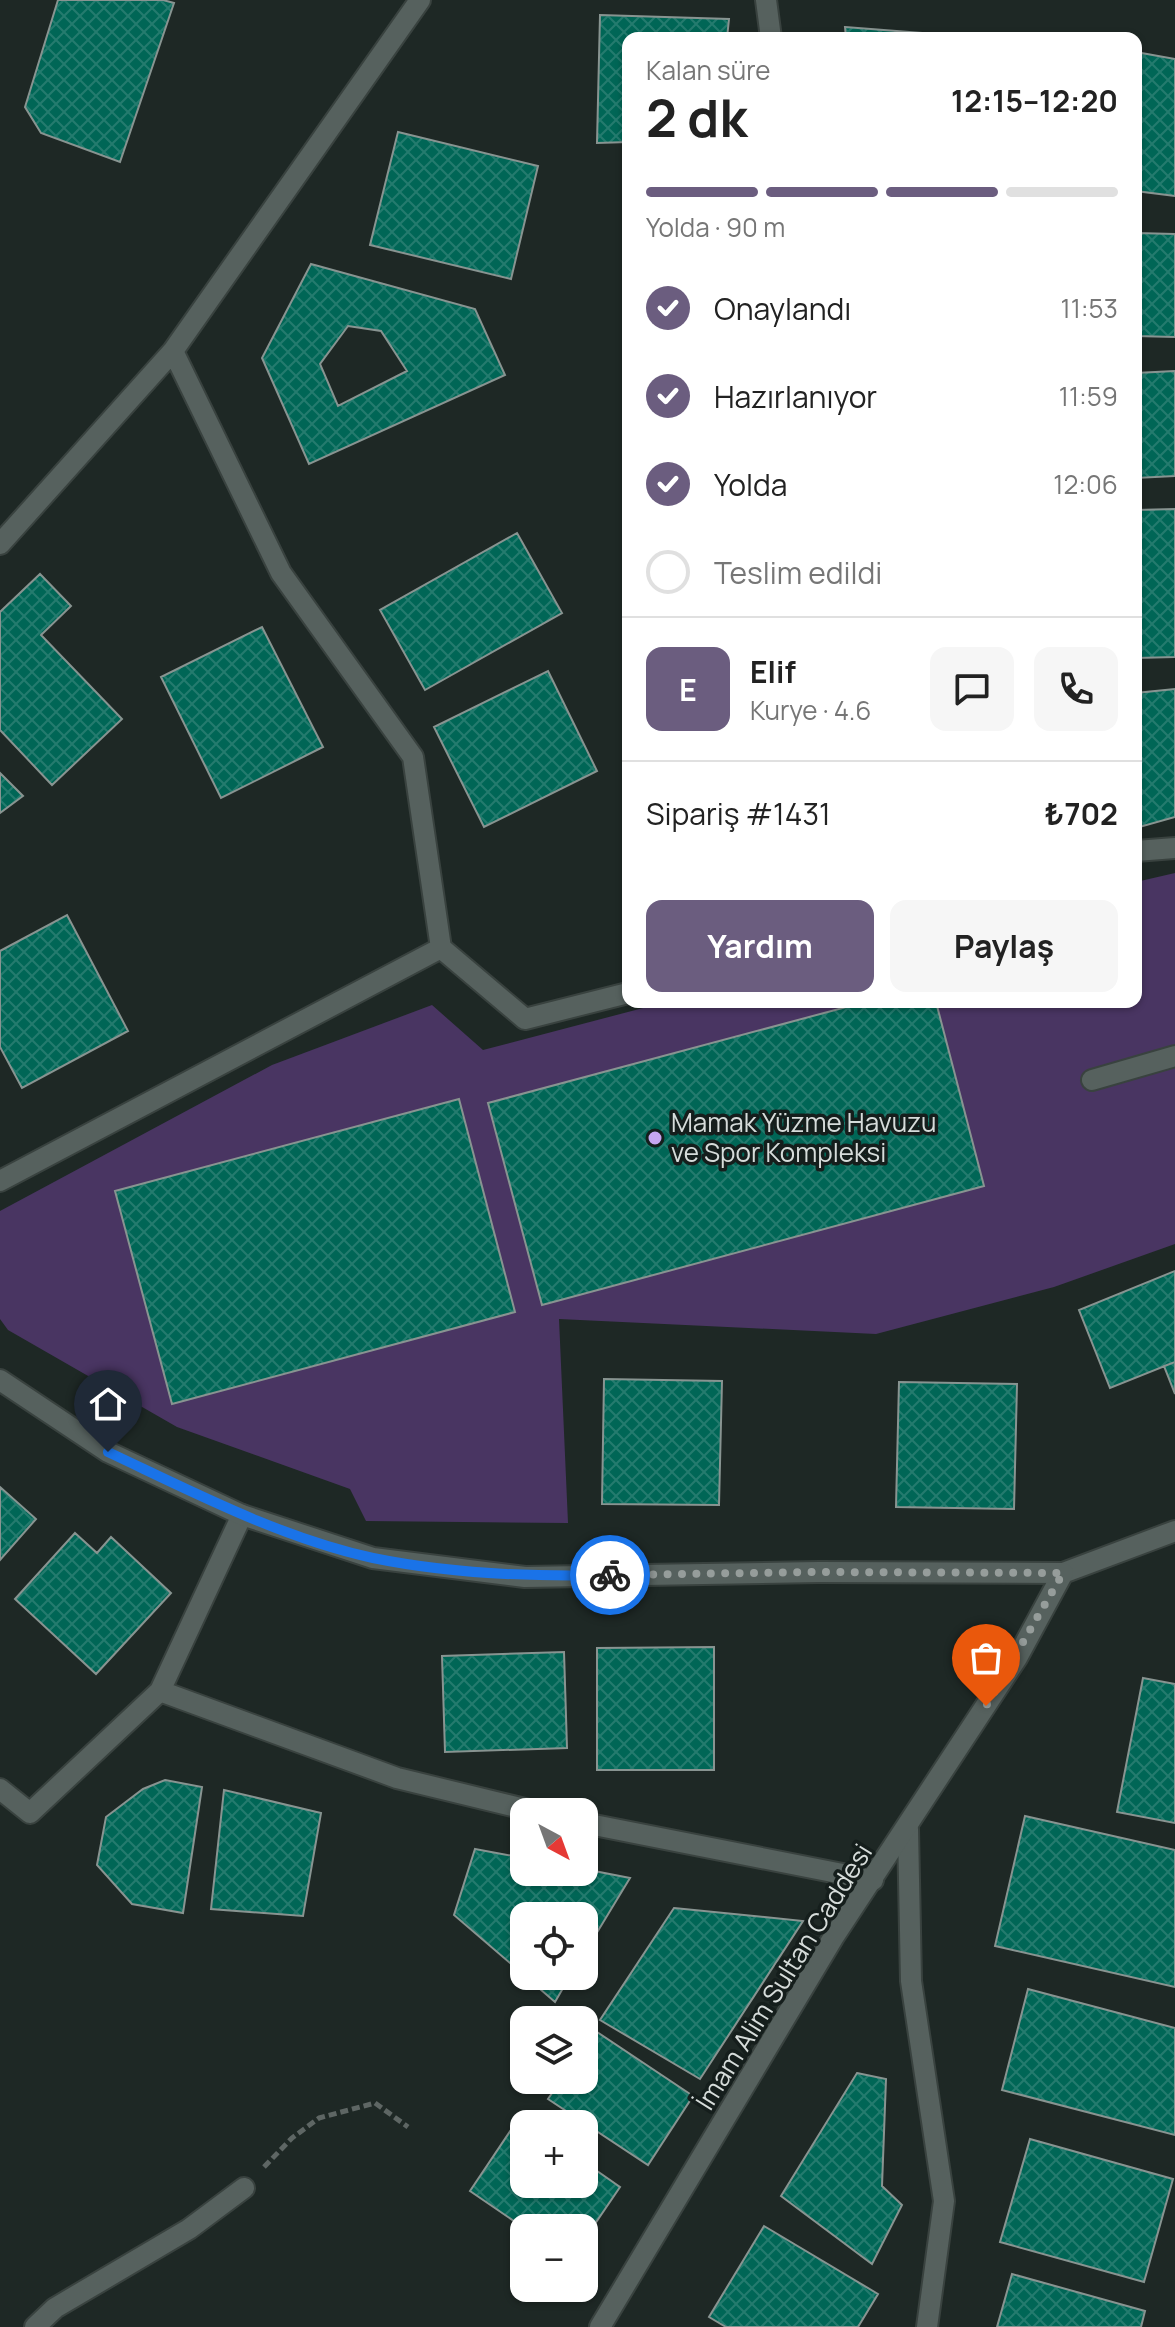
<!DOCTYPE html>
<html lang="tr">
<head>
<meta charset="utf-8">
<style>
	body { margin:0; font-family:Manrope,sans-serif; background:#f6f6f6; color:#222; height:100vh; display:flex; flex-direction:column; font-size:30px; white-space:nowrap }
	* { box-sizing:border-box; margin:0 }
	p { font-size:26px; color:#767676 }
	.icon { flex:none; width:44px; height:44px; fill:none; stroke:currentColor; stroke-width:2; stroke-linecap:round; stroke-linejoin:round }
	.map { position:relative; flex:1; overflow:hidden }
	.details { position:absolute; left:622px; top:32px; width:520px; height:976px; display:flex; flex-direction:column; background:#fff; border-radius:16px; box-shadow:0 2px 6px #0004 }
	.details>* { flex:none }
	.needle { width:52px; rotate:139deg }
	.controls { position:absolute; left:510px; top:1798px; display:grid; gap:16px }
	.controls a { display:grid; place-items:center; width:88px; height:88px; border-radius:16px; background:#fff; box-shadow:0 2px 6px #0004; font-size:40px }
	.pin { position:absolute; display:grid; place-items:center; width:68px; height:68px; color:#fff; margin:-82px -34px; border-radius:50% 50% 50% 0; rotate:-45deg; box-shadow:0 0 8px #0007 }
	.pin .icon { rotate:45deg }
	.courier { position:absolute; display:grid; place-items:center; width:80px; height:80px; margin:-40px; border:6px solid #1a73e8; border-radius:50%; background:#fff; color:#222; box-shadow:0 2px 10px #0007 }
	.summary em { font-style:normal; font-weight:700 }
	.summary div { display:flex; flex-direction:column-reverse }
	.summary { display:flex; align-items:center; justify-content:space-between; height:136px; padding:0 24px }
	h1 { font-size:52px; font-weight:700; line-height:60px }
	.bar { display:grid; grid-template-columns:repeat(4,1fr); gap:12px 8px; align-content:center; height:96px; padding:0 24px }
	.bar i { height:10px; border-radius:6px; background:#e0e0e0 }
	.bar .active { background:#6b5d7f }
	.bar p { grid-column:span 4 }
	.line { display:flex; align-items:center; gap:20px; padding:0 24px; border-top:2px solid #e0e0e0 }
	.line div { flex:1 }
	.round { display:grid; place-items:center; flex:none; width:84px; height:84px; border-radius:16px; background:#f6f6f6 }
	ol { padding:0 24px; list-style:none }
	li { display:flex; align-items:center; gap:24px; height:88px }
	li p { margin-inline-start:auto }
	li .icon { padding:8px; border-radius:50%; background:#6b5d7f; color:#fff; stroke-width:4 }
	li:last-child { color:#767676 }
	li i { width:44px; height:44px; border:4px solid #e0e0e0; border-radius:50% }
	.button { display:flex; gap:16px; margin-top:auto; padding:16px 24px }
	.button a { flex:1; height:92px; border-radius:16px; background:#6b5d7f; color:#fff; font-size:32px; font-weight:700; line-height:92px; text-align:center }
	.button a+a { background:#f6f6f6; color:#222 }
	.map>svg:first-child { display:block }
</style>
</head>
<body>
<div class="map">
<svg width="1175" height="2327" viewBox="0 0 1175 2327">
	<defs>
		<pattern id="building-cross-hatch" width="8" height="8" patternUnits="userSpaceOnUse" patternTransform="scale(2)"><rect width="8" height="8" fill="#006656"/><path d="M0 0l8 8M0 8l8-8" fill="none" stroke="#247b6e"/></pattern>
	</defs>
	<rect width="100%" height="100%" fill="#1e2825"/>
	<!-- park -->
	<path fill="#493562" d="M1175 873V1244L1054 1287 876 1334 559 1319 568 1523 366 1521 350 1489 177 1427 8 1330 0 1319V1211L272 1065 432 1005 483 1050 666 1002H1136V882Z"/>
	<!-- building -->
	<path fill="url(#building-cross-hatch)" stroke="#889491" stroke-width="2" fill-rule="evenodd" d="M58 0H163L174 3 120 162 41 133 25 107Z
		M600 15 729 19 727 38H628V142L597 143Z
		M845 27 961 36 846 38Z
		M1136 52 1175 59V196L1136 191Z
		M398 132 538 166 511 279 370 245Z
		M1136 233 1175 234V337L1136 336Z
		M311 264 475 309 505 375 309 464 262 358ZM348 326 381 331 407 371 338 406 320 364Z
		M1175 371V476L1136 478V373Z
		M1175 509V657L1136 658V510Z
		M517 533 562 613 425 690 380 610Z
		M40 574 71 606 41 635 122 719 52 785 0 730V612Z
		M262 627 323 747 221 798 161 677Z
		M548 671 597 771 484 827 434 727Z
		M1175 689V817L1136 828V693Z
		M0 773 23 796 0 813Z
		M67 915 128 1031 22 1088 0 1047V951Z
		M865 1002H936L984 1186 542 1305 488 1103Z
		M459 1099 515 1312 172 1404 115 1191Z
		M1175 1271V1362L1110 1388 1079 1310Z
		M1175 1362V1394L1164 1366Z
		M604 1379 722 1381 719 1505 602 1504Z
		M899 1382 1017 1384 1014 1509 896 1507Z
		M0 1487 36 1519 0 1560Z
		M75 1533 97 1553 111 1537 171 1593 96 1674 15 1599Z
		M714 1647V1770H597V1648Z
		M564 1652 567 1748 445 1752 442 1656Z
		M1143 1678 1175 1684V1823L1117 1812Z
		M165 1780 202 1787 183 1913 132 1904 97 1865 106 1817 143 1789Z
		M224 1790 321 1813 303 1916 211 1909Z
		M1025 1816 1175 1850V1987L995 1946Z
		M475 1849 524 1858V1872H584V1869L630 1878 584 1954V1916H524V1975L454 1915Z
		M674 1908 803 1921 700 2079 600 2020Z
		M525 1976H570L555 2002Z
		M1028 1989 1175 2028V2135L1002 2090Z
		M594 2030 693 2096 648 2165 548 2099 561 2080H584V2046Z
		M857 2073 886 2079 882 2186 902 2205 872 2264 781 2196Z
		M519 2118 527 2124H524V2184H584V2162L620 2187 584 2240V2228H524L470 2191Z
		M1030 2139 1173 2179 1144 2282 1000 2242Z
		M764 2226 878 2294 858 2327H726L709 2317Z
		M1012 2274 1145 2311 1141 2327H997Z"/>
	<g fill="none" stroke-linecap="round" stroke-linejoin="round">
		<defs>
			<path id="service" d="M1092 1080 1175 1056"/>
			<path id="minor" d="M420 0 173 351 281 573 413 757 441 948
				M766 0 771 38
				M0 544 173 351
				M1136 851 1175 848
				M0 1181 441 948 525 1019 628 993
				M160 1691 397 1778 537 1812
				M0 1789 30 1813 160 1691 242 1515
				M584 1823 873 1880
				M908 1829 911 1981 944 2201 927 2327
				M35 2327 55 2308 189 2229 244 2188"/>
			<path id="tertiary" d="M600 2327 833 1938 1017 1658 1063 1573 1175 1531"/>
			<path id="secondary" d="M0 1380 108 1452 242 1515 373 1558 525 1577 819 1572 1063 1573"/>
		</defs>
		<!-- service casing -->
		<use href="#service" stroke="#39423f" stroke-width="24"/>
		<!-- minor casing -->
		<use href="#minor" stroke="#39423f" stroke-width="24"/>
		<!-- tertiary casing -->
		<use href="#tertiary" stroke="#39423f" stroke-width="24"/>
		<!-- secondary casing -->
		<use href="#secondary" stroke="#39423f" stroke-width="24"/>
		<!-- path -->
		<path stroke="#5e6664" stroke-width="5" stroke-dasharray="8 4" stroke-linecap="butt" d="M264 2167 292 2138 319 2118 375 2103 408 2127"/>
		<!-- service -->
		<use href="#service" stroke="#56615e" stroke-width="20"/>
		<!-- minor -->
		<use href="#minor" stroke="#56615e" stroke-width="20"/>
		<!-- tertiary -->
		<use href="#tertiary" stroke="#56615e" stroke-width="20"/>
		<!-- secondary -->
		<use href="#secondary" stroke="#56615e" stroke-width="20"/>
	</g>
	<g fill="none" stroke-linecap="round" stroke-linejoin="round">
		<!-- done -->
		<path stroke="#969d9b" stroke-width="8" stroke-dasharray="0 14.4" d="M610 1575 819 1572 1063 1573 986 1706"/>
		<!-- route -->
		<path stroke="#1a73e8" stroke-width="10" d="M108 1452C193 1492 281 1538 373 1558 451 1574 531 1577 610 1575"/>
	</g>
	<!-- markers -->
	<circle fill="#c5a6f0" stroke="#151e1c" stroke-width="3" cx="655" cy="1138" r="8"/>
	<g text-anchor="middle" stroke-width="7" stroke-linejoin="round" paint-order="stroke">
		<!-- poi labels -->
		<g font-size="26" fill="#d6dcda" stroke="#151e1c" text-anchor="start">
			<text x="671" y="1132">Mamak Yüzme Havuzu<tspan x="671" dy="30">ve Spor Kompleksi</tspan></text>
		</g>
		<!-- street labels -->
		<g font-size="26" fill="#d6dcda" stroke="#151e1c">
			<text transform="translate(784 1977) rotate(-58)" y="9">İmam Alim Sultan Caddesi</text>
		</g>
	</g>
</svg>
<div class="controls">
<a><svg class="needle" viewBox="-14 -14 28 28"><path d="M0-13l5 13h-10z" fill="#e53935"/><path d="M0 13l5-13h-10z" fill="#767676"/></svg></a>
<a><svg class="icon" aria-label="locate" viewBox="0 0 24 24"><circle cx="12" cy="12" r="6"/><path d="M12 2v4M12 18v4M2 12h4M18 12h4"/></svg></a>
<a><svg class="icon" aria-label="layers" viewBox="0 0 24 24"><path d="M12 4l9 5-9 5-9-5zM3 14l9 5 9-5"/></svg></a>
<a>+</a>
<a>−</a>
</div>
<div class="pin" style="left:986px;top:1706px;background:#ea580c"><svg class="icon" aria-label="bag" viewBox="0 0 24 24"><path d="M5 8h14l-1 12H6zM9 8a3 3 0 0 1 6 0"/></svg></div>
<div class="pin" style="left:108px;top:1452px;background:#1f2937"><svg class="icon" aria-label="home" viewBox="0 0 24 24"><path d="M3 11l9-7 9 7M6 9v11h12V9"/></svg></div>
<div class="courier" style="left:610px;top:1575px"><svg class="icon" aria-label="bike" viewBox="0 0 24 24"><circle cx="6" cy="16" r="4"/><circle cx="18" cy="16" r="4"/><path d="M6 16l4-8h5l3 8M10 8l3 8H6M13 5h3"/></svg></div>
<section class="details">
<div class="summary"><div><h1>2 dk</h1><p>Kalan süre</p></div><em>12:15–12:20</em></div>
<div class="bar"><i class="active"></i><i class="active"></i><i class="active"></i><i></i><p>Yolda · 90 m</p></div>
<ol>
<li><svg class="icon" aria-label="check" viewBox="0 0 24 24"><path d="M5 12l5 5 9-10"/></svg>Onaylandı<p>11:53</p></li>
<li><svg class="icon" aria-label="check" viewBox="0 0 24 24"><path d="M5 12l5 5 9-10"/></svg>Hazırlanıyor<p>11:59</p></li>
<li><svg class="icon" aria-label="check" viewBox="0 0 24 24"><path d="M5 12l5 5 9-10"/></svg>Yolda<p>12:06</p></li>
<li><i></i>Teslim edildi</li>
</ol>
<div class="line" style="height:144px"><b class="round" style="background:#6b5d7f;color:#fff">E</b><div><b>Elif</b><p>Kurye · 4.6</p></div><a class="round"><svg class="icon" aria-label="chat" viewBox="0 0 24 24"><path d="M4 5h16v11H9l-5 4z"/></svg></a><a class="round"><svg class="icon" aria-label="phone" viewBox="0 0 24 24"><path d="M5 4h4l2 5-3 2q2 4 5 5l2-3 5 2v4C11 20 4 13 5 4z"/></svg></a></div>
<div class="line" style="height:104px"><div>Sipariş #1431</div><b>₺702</b></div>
<div class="button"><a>Yardım</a><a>Paylaş</a></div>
</section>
</div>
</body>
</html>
